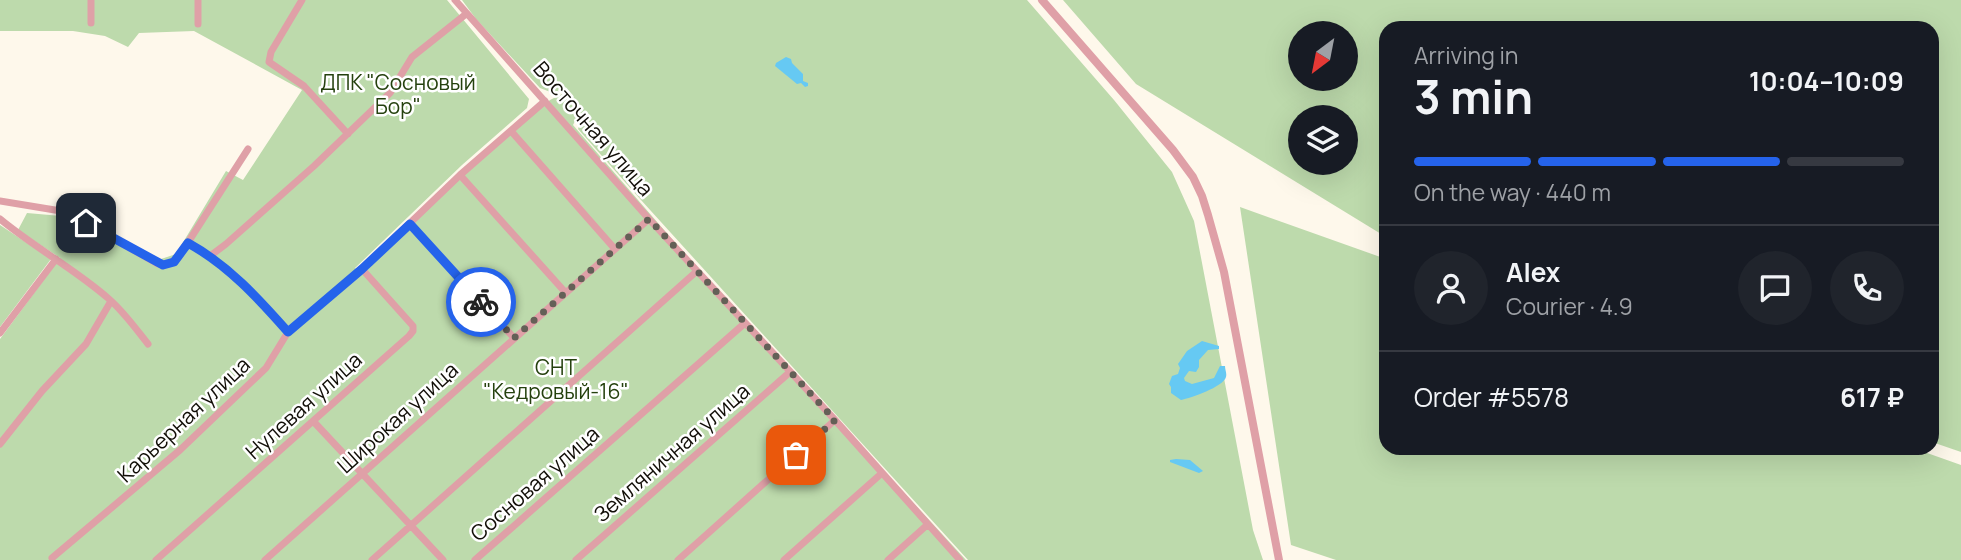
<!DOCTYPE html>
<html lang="en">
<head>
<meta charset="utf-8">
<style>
	body { margin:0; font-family:Manrope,sans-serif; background:#20242c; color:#f1f3f6; height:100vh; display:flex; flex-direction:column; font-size:26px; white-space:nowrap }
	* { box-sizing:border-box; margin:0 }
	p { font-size:23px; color:#9ea1a6 }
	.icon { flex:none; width:38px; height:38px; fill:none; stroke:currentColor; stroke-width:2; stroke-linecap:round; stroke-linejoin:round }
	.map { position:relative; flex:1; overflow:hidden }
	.panel { position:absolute; left:1379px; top:21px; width:560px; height:434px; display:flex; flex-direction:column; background:#171b24; border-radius:21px; box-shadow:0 7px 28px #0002 }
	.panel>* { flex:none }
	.needle { width:46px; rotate:212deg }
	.tools { position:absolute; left:1288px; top:21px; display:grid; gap:14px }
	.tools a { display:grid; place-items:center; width:70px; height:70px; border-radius:50%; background:#171b24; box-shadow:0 7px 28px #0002; font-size:35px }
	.pin { position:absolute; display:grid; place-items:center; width:60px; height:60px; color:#fff; margin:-30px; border-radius:14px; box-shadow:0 4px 10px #0006 }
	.courier { position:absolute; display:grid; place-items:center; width:70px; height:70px; margin:-35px; border:5px solid #2563eb; border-radius:50%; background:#fff; color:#222; box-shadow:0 2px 9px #0007 }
	.headline em { font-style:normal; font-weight:700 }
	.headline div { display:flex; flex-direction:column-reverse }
	.headline { display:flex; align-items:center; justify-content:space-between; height:119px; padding:0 35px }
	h1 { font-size:46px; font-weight:700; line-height:52px }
	.bar { display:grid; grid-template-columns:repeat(4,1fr); gap:10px 7px; align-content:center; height:84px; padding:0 35px }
	.bar i { height:9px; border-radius:5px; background:#363941 }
	.bar .active { background:#2563eb }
	.bar p { grid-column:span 4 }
	.line { display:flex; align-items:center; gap:18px; padding:0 35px; border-top:2px solid #363941 }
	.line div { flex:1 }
	.round { display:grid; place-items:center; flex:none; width:74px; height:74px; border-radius:37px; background:#20242c }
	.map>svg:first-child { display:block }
</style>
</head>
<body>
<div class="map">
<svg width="1961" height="560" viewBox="0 0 1961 560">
	<rect width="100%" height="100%" fill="#fef8eb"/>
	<!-- green -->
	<path fill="#bddaac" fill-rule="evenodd" d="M0 0H447L529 99 527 108 462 165 355 268 362 275 452 185 550 100 562 94 579 113 573 125 697 268 966 560H0V339L60 258 18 230 27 213 61 216 91 229 95 224 158 260 176 254 226 171 243 180 302 90 194 31 139 33 128 47 105 36 73 31H0Z
		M462 0H1027L1114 100 1172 172 1194 221 1253 530 1263 560H968L641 200 578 129 583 116 564 91 553 93 540 88 476 19Z
		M1063 0H1961V452L1932 442V28H1386V237L1136 84ZM1300 33H1346V79H1300ZM1300 117H1346V163H1300Z
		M1240 207 1386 259V448H1913L1961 465V560H1336L1291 545Z
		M0 225 51 259 0 327Z"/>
	<!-- water -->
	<path fill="#66c9f3" d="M786 57 791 59 792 63 803 74V81L808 83V86L805 87 801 83 797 84 775 66 776 63Z
		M1202 341 1219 346V349L1208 350 1199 360V367L1196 372 1189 371 1184 378 1185 381 1192 384 1214 378 1220 366H1225C1225 370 1227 373 1226 377 1223 387 1191 398 1181 400L1171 393V387L1169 384 1172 376 1178 374 1180 368 1178 364 1187 351Z
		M1176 459 1190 460 1203 471 1199 473 1170 462V460Z"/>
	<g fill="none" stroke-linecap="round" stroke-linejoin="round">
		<!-- minor -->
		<path stroke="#dfa0a7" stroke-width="7" d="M302 0 271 52 269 62 304 86 348 134
			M455 0 649 219 835 420 960 560
			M91 23V0
			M198 24V0
			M511 131 614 248
			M460 175 565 292
			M0 201 61 211 72 215 158 264H168L178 258 248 149
			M0 219C35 248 75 269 109 299 124 312 136 329 148 344
			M410 224 514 338
			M188 243C228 265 258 298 288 332
			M210 256 226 244 314 166 390 93 412 57 466 14
			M0 333 56 259
			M314 422 443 560
			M0 444 42 391 86 344 111 301
			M52 558 180 450 266 368 288 332 362 269 460 175 545 101
			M156 560 409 336 413 331V326L362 269
			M265 560 649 219
			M372 560 697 271
			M475 560 745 323
			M576 560 790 372
			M678 560 835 420
			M784 560 882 473
			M888 560 927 525"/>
		<!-- tertiary -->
		<path stroke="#dfa0a7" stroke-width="8" d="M1042 0 1173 150 1193 177 1202 196 1208 215 1224 272 1279 560"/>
	</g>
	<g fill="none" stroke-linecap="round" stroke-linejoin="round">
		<!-- done -->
		<path stroke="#646057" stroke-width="7" stroke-dasharray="0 12.6" d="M481 302 514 338 649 219 835 420 796 455"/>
		<!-- route -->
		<path stroke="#2563eb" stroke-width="9" d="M86 223 163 265 174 262 188 243C228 265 258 298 288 332L362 269 410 224 481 302"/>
	</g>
	<g text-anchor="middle" stroke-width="5" stroke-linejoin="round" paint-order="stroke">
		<!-- park labels -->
		<g font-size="21" fill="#25410e" stroke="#fff">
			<text x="398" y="90">ДПК "Сосновый<tspan x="398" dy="24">Бор"</tspan></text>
			<text x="556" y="375">СНТ<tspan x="556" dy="24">"Кедровый-16"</tspan></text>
		</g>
		<!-- street labels -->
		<g font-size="21" fill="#110e07" stroke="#fff">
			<text transform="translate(593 129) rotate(49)" y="7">Восточная улица</text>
			<text transform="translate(304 406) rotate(-42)" y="7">Нулевая улица</text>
			<text transform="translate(398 418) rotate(-42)" y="7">Широкая улица</text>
			<text transform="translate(184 420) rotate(-43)" y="7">Карьерная улица</text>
			<text transform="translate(672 453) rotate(-41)" y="7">Земляничная улица</text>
			<text transform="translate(535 484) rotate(-41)" y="7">Сосновая улица</text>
		</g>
	</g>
</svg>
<div class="tools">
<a><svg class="needle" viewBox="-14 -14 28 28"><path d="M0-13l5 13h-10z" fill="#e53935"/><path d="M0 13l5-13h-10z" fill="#9ea1a6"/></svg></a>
<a><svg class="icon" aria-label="layers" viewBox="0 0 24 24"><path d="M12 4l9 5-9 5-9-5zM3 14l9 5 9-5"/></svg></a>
</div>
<div class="pin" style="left:796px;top:455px;background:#ea580c"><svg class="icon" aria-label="bag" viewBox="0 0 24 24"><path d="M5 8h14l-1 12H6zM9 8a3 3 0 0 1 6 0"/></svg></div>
<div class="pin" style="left:86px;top:223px;background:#1f2937"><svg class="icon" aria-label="home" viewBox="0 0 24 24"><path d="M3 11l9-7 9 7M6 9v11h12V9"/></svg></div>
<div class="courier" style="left:481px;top:302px"><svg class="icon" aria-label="bike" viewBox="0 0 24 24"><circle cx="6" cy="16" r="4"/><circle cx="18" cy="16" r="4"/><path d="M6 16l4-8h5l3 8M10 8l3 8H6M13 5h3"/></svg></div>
<section class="panel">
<div class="headline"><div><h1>3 min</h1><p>Arriving in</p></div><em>10:04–10:09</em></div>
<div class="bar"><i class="active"></i><i class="active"></i><i class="active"></i><i></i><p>On the way · 440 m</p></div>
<div class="line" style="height:126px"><a class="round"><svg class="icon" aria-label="person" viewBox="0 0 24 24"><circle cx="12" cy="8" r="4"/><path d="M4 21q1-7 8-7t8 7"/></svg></a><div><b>Alex</b><p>Courier · 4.9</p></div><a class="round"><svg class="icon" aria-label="chat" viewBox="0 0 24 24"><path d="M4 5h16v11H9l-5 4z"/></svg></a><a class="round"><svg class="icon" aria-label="phone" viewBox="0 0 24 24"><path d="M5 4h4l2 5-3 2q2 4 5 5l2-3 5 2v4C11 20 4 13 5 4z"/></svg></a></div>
<div class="line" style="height:91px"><div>Order #5578</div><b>617 ₽</b></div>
</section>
</div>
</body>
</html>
